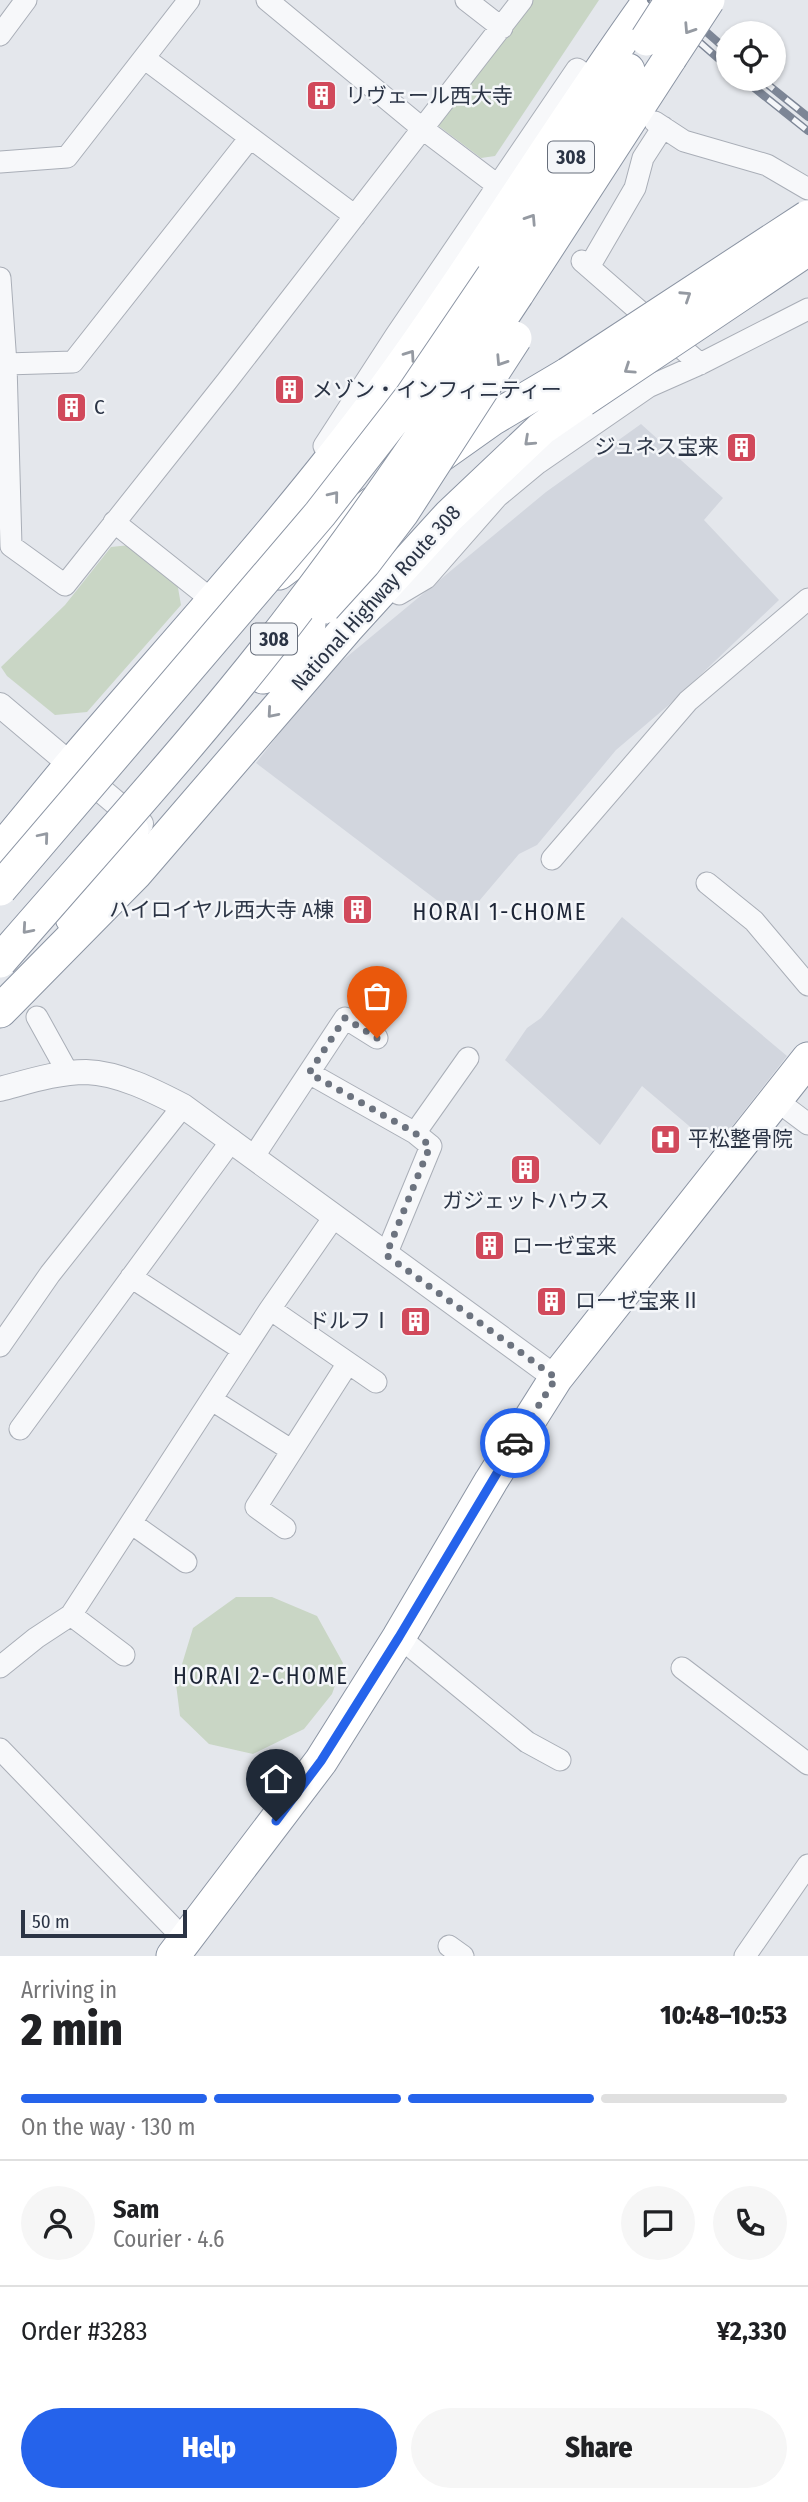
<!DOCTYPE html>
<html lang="en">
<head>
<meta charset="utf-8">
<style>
	body { margin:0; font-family:"Fira Sans Condensed","Noto Sans JP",sans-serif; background:#f6f6f6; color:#202124; height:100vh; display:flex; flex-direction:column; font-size:26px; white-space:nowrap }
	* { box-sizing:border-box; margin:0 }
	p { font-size:23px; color:#757577 }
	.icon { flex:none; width:38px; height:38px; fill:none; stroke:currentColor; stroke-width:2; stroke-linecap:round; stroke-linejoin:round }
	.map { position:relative; height:1956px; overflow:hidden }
	.details { display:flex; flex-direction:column; background:#fff; flex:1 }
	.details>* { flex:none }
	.buttons { position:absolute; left:716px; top:21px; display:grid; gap:14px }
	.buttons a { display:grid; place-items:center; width:70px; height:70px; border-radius:50%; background:#fff; box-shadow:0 2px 5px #0004; font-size:35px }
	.scale { position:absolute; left:21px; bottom:18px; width:166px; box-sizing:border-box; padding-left:7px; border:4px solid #2b3445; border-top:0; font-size:19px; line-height:24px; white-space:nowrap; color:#2b3445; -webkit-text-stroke:5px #f4f6f9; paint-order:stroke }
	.pin { position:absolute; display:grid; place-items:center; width:60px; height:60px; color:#fff; margin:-72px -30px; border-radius:50% 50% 50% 0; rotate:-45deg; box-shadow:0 0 7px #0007 }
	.pin .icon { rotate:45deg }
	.courier { position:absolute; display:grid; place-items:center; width:70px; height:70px; margin:-35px; border:5px solid #2563eb; border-radius:50%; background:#fff; color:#222; box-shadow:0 2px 9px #0007 }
	.summary em { font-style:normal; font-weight:800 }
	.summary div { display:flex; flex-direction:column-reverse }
	.summary { display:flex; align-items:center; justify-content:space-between; height:119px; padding:0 21px }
	h1 { font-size:46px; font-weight:800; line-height:52px }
	.bar { display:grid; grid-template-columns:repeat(4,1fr); gap:10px 7px; align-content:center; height:84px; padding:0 21px }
	.bar i { height:9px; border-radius:5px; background:#e0e0e0 }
	.bar .on { background:#2563eb }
	.bar p { grid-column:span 4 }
	.line { display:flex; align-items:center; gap:18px; padding:0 21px; border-top:2px solid #e0e0e0 }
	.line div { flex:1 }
	.round { display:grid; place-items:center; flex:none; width:74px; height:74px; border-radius:37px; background:#f6f6f6 }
	.cta { display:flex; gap:14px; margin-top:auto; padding:14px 21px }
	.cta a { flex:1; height:80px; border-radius:42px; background:#2563eb; color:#fff; font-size:28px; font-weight:800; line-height:80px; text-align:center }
	.cta a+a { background:#f6f6f6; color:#202124 }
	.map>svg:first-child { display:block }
</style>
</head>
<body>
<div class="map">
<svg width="808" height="1956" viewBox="0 0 808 1956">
	<rect width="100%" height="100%" fill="#e4e7ec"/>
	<!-- built -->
	<path fill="#d2d6de" d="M641 424 723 498 704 520 779 600 670 704 616 750 537 845 519 854 463 920 256 763 325 675 546 492Z
		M622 917 787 1056 715 1148 642 1086 600 1145 505 1060 527 1028 541 1018Z"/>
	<!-- green -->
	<path fill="#c9d6c5" d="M533 0H599L495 156 481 158 436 124Z
		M130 545 177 582 181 605 87 712 55 715 7 676 1 667 65 605 111 547Z
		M236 1597H272L317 1616 343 1663 332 1694 304 1729 253 1754 209 1744 180 1716 176 1684 193 1628Z"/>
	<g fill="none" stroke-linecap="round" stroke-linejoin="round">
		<defs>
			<path id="minor" d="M267 0 423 129 505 191
				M466 0 502 28
				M0 35 26 0
				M144 58 355 216
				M655 122 684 141 767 165 808 189
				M0 162 67 157 189 0
				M582 261 700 364
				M589 267 635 188 643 158 663 127
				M0 278 6 364 11 546 65 585 227 381 522 0
				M6 364 73 362 249 139
				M324 446 396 335 577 69 581 72
				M114 522 212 600
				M385 586 399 594 426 578 497 497 538 463 648 387 700 364 808 309
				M552 859 688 701 808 599
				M707 883 754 921 808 985
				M37 1017 68 1073
				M309 1073 415 1133 431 1146 386 1255
				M776 1100 808 1124
				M415 1133 468 1058
				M254 1156 345 1018 377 1038
				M131 1277 243 1350
				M270 1309 376 1382
				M0 1346 50 1274 183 1106
				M212 1400 291 1450
				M20 1429 232 1140
				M131 1523 186 1562
				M285 1528 256 1507 348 1363
				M71 1615 124 1655
				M399 1637 527 1742 560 1760
				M0 1667 36 1638 71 1615 270 1309 334 1217
				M682 1668 808 1764
				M0 1749 186 1941
				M449 1946 463 1956
				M745 1956 808 1865"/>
			<path id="tertiary" d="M0 705 141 824
				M0 1089C27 1082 57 1072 86 1072 119 1073 154 1091 183 1106L556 1378"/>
			<path id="trunk" d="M493 276 628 70
				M517 294 670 58
				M437 458 492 419 568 374
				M279 573 373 503
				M263 677 309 624
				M70 766C175 643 286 523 382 393 476 265 557 129 650 0
				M0 851 70 766 85 751
				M72 918 112 855 132 830
				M0 1011 135 874 347 628 449 516 541 429 583 400
				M173 1956 321 1761 399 1637 491 1481 556 1378 808 1059"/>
		</defs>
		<!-- minor casing -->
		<use href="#minor" stroke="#a9aeb7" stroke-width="23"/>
		<!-- tertiary casing -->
		<use href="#tertiary" stroke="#a9aeb7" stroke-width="26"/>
		<!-- trunk casing -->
		<use href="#trunk" stroke="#8b94a3" stroke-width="35"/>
		<!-- minor -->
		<use href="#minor" stroke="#f7f8fa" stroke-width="21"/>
		<!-- tertiary -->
		<use href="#tertiary" stroke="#f7f8fa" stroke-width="24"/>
		<!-- trunk -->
		<use href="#trunk" stroke="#fff" stroke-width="33"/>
		<defs>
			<path id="rail" d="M651 0 728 67
				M670 0 728 51
				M743 79 808 131
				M761 79 808 117"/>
		</defs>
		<!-- rail casing -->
		<use href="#rail" stroke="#7d8696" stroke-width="8"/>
		<!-- rail -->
		<use href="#rail" stroke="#f4f6f9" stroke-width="5" stroke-dasharray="16" stroke-linecap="butt"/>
		<defs>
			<path id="trunk-bridge" d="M647 39 672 0
				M670 58 708 0
				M568 374 808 217
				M583 400 808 249
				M324 607 364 563 402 513 515 338
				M0 889 320 514 411 397 493 276
				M0 961C101 844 207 729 300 606 377 505 447 400 517 294"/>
		</defs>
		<!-- trunk-bridge casing -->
		<use href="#trunk-bridge" stroke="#8b94a3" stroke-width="35" stroke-linecap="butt"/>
		<!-- trunk-bridge -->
		<use href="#trunk-bridge" stroke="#fff" stroke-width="33"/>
	</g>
	<!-- one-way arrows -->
	<defs><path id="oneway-chevron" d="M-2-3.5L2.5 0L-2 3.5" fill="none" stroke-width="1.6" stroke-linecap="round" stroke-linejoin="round" transform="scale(1.75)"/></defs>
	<g stroke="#959aa2">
		<use href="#oneway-chevron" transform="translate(689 29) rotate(123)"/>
		<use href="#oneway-chevron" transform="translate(531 219) rotate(-57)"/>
		<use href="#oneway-chevron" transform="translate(686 296) rotate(-33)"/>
		<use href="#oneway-chevron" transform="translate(410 355) rotate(-55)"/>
		<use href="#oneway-chevron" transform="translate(501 361) rotate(123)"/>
		<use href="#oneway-chevron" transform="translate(629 369) rotate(146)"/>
		<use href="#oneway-chevron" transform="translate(529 441) rotate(137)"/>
		<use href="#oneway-chevron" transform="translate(334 496) rotate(-51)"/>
		<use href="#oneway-chevron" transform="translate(272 713) rotate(131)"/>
		<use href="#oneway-chevron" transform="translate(44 837) rotate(-50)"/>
		<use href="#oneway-chevron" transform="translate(27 929) rotate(131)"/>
	</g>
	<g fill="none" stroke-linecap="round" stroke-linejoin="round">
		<!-- done -->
		<path stroke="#6c737f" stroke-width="7" stroke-dasharray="0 12.6" d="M377 1038 345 1018 309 1073 415 1133 430 1146 386 1255 556 1378 515 1443"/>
		<!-- route -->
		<path stroke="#2563eb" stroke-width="9" d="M276 1821 321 1761 399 1637 515 1443"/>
	</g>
	<!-- icons -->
	<defs>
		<symbol id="building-square" viewBox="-11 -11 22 22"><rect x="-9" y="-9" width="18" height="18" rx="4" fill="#d1495b" stroke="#f4f6f9"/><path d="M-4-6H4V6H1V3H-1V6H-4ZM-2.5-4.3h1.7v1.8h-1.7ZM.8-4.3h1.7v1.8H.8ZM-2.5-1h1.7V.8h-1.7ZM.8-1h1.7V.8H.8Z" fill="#fff"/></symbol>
		<symbol id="hospital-square" viewBox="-11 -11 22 22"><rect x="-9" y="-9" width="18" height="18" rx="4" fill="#d1495b" stroke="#f4f6f9"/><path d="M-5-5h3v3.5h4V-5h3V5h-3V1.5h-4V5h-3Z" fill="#fff"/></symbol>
	</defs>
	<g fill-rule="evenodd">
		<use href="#building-square" x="304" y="78" width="35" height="35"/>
		<use href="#building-square" x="272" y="372" width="35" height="35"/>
		<use href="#building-square" x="54" y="390" width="35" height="35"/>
		<use href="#building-square" x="724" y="430" width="35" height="35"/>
		<use href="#building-square" x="340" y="892" width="35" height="35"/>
		<use href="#hospital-square" x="648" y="1122" width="35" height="35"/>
		<use href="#building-square" x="508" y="1152" width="35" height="35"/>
		<use href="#building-square" x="472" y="1228" width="35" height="35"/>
		<use href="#building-square" x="534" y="1284" width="35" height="35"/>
		<use href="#building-square" x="398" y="1304" width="35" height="35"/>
	</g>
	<g text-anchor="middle" stroke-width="5" stroke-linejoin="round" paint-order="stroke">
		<!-- shield labels -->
		<g fill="#f4f6f9" stroke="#676e7b" stroke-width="2">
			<rect x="548" y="141.5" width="46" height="31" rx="5"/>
			<rect x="251" y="623.5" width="46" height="31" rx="5"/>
		</g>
		<g font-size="19" font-weight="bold" fill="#2b3445">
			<text x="571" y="164">308</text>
			<text x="274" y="646">308</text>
		</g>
		<!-- poi labels -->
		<g font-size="21" fill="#2b3445" stroke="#f4f6f9" text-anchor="start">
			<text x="345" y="103">リヴェール西大寺</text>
			<text x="312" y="397">メゾン・インフィニティー</text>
			<text x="94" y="414">C</text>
			<text x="719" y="454" text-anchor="end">ジュネス宝来</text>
			<text x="334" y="917" text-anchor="end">ハイロイヤル西大寺 A棟</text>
			<text x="688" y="1146">平松整骨院</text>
			<text x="526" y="1208" text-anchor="middle">ガジェットハウス</text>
			<text x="512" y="1253">ローゼ宝来</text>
			<text x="575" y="1308">ローゼ宝来Ⅱ</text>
			<text x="392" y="1328" text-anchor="end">ドルフⅠ</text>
		</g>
		<!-- street labels -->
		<g font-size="21" fill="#2b3445" stroke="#f4f6f9">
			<text transform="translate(376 598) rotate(-48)" y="7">National Highway Route 308</text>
		</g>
		<!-- neighbourhood labels -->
		<g font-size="23" letter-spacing="2" fill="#1d2536" stroke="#f4f6f9">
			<text x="500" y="920">HORAI 1-CHOME</text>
			<text x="261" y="1684">HORAI 2-CHOME</text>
		</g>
	</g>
</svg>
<div class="buttons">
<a><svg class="icon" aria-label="locate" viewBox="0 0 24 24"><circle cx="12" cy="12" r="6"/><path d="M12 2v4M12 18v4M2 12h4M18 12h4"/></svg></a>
</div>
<div class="scale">50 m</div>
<div class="pin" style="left:377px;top:1038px;background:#ea580c"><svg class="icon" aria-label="bag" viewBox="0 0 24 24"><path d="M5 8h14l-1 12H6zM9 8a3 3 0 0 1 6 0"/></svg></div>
<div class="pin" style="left:276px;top:1821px;background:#1f2937"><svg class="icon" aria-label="home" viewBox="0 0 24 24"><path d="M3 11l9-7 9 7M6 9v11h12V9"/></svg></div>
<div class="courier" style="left:515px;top:1443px"><svg class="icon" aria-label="car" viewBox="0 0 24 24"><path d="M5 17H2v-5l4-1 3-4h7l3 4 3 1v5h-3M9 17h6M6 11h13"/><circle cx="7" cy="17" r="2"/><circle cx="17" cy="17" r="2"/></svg></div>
</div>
<section class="details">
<div class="summary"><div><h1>2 min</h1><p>Arriving in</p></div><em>10:48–10:53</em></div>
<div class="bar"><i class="on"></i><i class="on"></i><i class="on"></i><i></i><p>On the way · 130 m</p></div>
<div class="line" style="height:126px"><a class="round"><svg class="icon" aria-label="person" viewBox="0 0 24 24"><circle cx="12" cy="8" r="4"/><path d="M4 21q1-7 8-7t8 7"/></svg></a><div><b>Sam</b><p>Courier · 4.6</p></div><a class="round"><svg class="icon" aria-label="chat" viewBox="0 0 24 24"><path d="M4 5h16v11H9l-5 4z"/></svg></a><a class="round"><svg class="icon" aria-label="phone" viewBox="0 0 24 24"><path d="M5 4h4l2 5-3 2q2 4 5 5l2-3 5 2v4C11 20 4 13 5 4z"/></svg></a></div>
<div class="line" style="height:91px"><div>Order #3283</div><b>¥2,330</b></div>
<div class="cta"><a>Help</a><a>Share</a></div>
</section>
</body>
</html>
